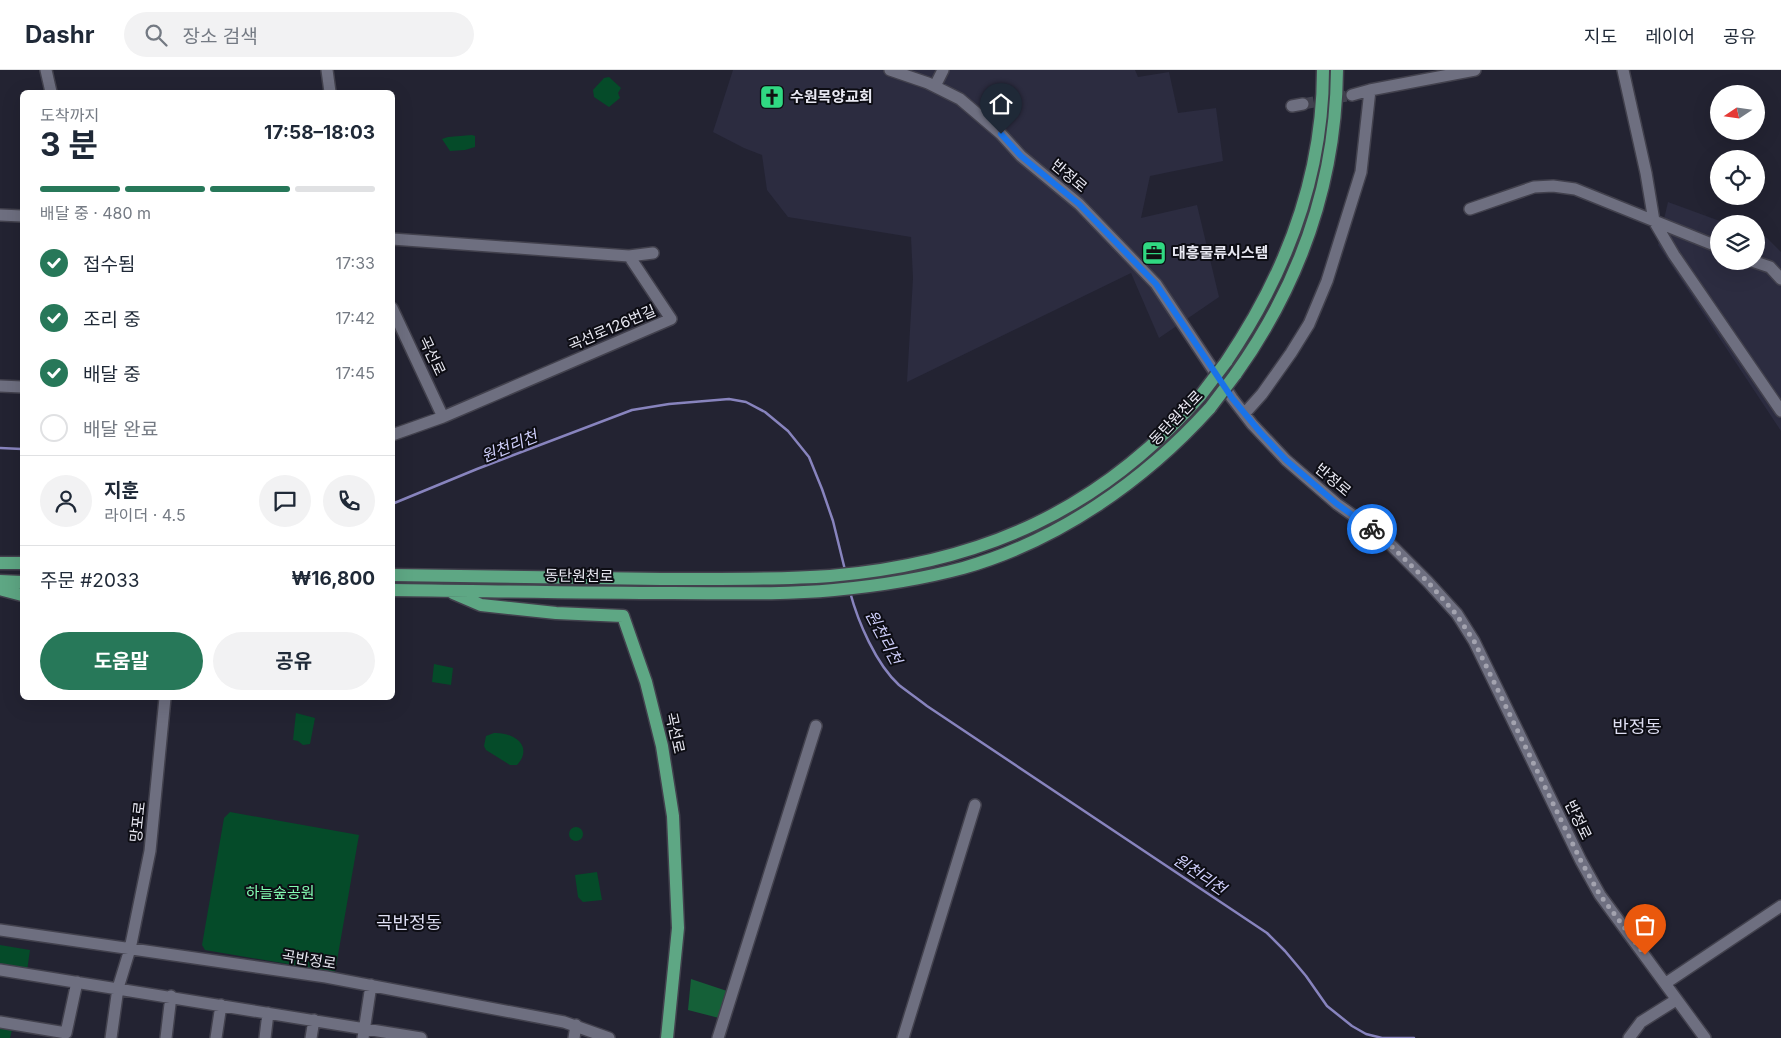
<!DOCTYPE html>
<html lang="ko">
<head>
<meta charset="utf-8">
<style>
	body { margin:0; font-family:Inter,"Noto Sans KR",sans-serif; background:#f2f2f3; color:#1f2937; height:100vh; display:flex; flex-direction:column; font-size:19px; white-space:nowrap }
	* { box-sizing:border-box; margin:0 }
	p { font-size:16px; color:#747a83 }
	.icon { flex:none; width:28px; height:28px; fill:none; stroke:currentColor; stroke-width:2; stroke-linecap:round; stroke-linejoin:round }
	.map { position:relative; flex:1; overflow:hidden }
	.drawer { position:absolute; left:20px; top:20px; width:375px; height:610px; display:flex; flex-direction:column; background:#fff; border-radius:8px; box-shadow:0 5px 20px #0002 }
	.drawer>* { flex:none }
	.needle { width:32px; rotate:257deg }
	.buttons { position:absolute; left:1710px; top:15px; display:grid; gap:10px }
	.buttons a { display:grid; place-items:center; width:55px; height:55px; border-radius:50%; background:#fff; box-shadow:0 5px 20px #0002; font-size:25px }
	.pin { position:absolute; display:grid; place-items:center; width:42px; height:42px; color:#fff; margin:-51px -21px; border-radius:50% 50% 50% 0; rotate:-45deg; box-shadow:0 0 5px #0007 }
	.pin .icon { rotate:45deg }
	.courier { position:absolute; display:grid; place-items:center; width:50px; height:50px; margin:-25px; border:4px solid #1a73e8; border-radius:50%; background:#fff; color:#222; box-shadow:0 1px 6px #0007 }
	.overview em { font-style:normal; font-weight:700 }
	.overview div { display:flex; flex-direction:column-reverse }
	.overview { display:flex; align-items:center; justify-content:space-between; height:85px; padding:0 20px }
	h1 { font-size:32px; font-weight:700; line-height:38px }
	.bar { display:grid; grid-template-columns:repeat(4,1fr); gap:8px 5px; align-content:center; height:60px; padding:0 20px }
	.bar i { height:6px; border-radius:4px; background:#e0e1e3 }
	.bar .on { background:#277859 }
	.bar p { grid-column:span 4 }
	.line { display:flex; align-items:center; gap:12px; padding:0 20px; border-top:1px solid #e0e1e3 }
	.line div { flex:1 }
	.round { display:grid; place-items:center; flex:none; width:52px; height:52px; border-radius:26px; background:#f2f2f3 }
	ol { padding:0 20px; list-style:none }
	li { display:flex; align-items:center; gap:15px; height:55px }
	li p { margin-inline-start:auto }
	li .icon { padding:5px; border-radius:50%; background:#277859; color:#fff; stroke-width:4 }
	li:last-child { color:#747a83 }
	li i { width:28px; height:28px; border:2px solid #e0e1e3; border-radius:50% }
	.button { display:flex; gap:10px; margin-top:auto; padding:10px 20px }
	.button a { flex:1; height:58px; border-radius:30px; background:#277859; color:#fff; font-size:20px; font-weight:700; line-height:58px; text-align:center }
	.button a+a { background:#f2f2f3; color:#1f2937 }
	header { display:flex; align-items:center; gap:30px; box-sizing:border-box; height:70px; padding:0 25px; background:#fff; border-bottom:1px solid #e0e1e3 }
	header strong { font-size:24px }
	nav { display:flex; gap:28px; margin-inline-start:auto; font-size:18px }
	.search { width:350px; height:45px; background:#f2f2f3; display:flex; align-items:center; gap:12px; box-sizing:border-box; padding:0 18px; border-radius:28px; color:#747a83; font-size:19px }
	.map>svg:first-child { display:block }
</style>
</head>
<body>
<header>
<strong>Dashr</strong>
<div class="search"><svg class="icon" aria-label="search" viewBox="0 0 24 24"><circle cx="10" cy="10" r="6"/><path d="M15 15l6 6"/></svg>장소 검색</div>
<nav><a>지도</a><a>레이어</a><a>공유</a></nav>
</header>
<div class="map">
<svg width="1781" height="968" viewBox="0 0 1781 968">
	<rect width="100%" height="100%" fill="#232332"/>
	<!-- built -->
	<path fill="#2c2c40" d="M733 0H1135L1138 7 1169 2 1178 43 1216 38 1223 91 1150 106 1141 148 1197 135 1219 227 1159 268 1131 203 907 312 913 208 911 167 788 147 767 120 762 85 744 78 713 62Z
		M1668 132 1728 154H1719V191H1756V164L1767 168 1781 182V361L1658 175Z"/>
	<!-- green -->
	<path fill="#054b29" d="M609 7 621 18 618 23 620 28 609 37 594 27 593 20 604 8Z
		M472 65 475 66V77L465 80 450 81 442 69 448 67Z
		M434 594 453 598 451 615 432 612Z
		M296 643 315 648 310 674 303 675 298 671 293 670Z
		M494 663C514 662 534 676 517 695H510L486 680 484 676 486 666Z
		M230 742 359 765 335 902 205 880 202 875 224 748Z
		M569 764a7 7 0 1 1 14 0a7 7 0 1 1-14 0Z
		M597 802 602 830 583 832 578 827 575 805Z
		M0 875 30 880 27 901 0 897Z
		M0 958 12 960 10 968H0Z"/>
	<!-- forest -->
	<path fill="#156038" d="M691 909 727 921 719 948 688 940Z"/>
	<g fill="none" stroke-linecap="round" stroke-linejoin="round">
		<!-- stream -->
		<path stroke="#8884be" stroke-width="2.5" d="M0 378 22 379
			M392 434 477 399 632 340 669 334 729 329 746 332 765 342 788 361 809 387 822 419 833 451 845 500
			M850 522C858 552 876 594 899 615 908 622 918 629 927 636L1267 863 1285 881 1306 906 1327 936 1352 956 1366 964 1382 968H1414"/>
		<!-- minor-tunnel -->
		<path stroke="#41414f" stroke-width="11" stroke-dasharray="11 5.5" stroke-linecap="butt" d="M1303 34 1352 25"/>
		<defs>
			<path id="minor" d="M46 0 51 22
				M327 0 330 22
				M890 0 928 13 960 29 1001 64 1021 86 1079 134 1156 214 1232 328 1252 354 1286 390 1337 434 1381 465 1428 512 1457 544 1474 571 1581 791 1600 825 1705 968
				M1623 0 1646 103 1654 151 1674 185 1781 341
				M935 16 943 0
				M1352 25 1370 20 1475 0
				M1292 36 1303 34
				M1470 139 1534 117 1553 116 1575 119 1719 177
				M0 145 22 146
				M392 169 629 186 671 249 443 347 392 365
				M629 186 653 183
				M1752 191 1770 197 1781 209
				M392 238 443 347
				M0 316 22 317
				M1245 343 1262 324 1291 283 1309 254 1327 211 1361 102 1370 20
				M0 860 326 907 564 952 609 968
				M0 900 421 968
				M1666 913 1781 836
				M0 952 66 963 77 912
				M111 968 118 918 130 879 150 781 165 628
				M166 968 171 926
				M216 968 221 935
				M265 968 268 943
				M311 968 314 950
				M363 968 371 915
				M574 968 576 955
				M718 968 816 656
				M903 968 975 735
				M1629 968 1641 952 1676 930"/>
			<path id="major" d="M1226 292C1285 205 1323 106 1323 0
				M1235 305C1300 214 1336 113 1337 0
				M0 493H22
				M392 505C482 507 572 508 661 509 717 509 774 510 830 506 981 493 1100 441 1201 325
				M0 511 22 512
				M3 520 22 525
				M392 520C486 521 579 523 672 523 726 523 780 525 834 520 877 516 922 509 963 498 1058 471 1144 411 1210 338
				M453 523 481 535 556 543 623 546 646 612 662 676 673 746 678 858 667 968"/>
		</defs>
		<!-- minor casing -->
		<use href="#minor" stroke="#42414d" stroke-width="14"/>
		<!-- major casing -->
		<use href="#major" stroke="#42414d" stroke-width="15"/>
		<!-- minor -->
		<use href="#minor" stroke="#6e6f80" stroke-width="11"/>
		<!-- major -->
		<use href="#major" stroke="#5ea784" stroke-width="12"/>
		<defs>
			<path id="major-bridge" d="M1201 325 1226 292
				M1210 338 1235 305"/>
		</defs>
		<!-- major-bridge casing -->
		<use href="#major-bridge" stroke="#42414d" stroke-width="15" stroke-linecap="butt"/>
		<!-- major-bridge -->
		<use href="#major-bridge" stroke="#5ea784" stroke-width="12"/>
	</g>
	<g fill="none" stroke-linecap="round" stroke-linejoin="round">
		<!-- done -->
		<path stroke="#a3a3af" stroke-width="5" stroke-dasharray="0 9" d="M1372 459 1380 465 1428 512 1456 544 1474 571 1581 791 1600 825 1645 885"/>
		<!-- route -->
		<path stroke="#1a73e8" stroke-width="6" d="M1001 64 1021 86 1079 134 1156 214 1232 328 1260 362 1286 390 1337 434 1372 459"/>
	</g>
	<!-- icons -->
	<defs>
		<symbol id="church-square" viewBox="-11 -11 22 22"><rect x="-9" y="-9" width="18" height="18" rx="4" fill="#30d882" stroke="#0d0d14"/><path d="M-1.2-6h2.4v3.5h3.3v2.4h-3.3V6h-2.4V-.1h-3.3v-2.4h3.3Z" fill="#111"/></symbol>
		<symbol id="office-square" viewBox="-11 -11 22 22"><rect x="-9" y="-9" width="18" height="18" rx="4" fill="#30d882" stroke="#0d0d14"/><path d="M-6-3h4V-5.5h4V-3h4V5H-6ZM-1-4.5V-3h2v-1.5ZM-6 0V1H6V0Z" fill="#111"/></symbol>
	</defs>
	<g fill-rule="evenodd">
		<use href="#church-square" x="758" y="13" width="28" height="28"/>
		<use href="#office-square" x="1140" y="169" width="28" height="28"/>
	</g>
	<g text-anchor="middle" stroke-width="4" stroke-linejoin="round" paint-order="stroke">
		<!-- poi labels -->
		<g font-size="15" font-weight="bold" fill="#e8e8f2" stroke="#0d0d14" text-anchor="start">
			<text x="790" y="32">수원목양교회</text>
			<text x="1172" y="188">대흥물류시스템</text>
		</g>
		<!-- street labels -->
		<g font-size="15" fill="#e8e8f2" stroke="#0d0d14">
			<text transform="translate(1069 106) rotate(40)" y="5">반정로</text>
			<text transform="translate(612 258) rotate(-23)" y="5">곡선로126번길</text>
			<text transform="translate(432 286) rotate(65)" y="5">곡선로</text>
			<text transform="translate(1176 348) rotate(-46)" y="5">동탄원천로</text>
			<text transform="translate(1333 410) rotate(40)" y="5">반정로</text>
			<text transform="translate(579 506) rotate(1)" y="5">동탄원천로</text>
			<text transform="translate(675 663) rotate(78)" y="5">곡선로</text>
			<text transform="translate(1578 750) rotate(64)" y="5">반정로</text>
			<text transform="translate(138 752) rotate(-84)" y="5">망포로</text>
			<text transform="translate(309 890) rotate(9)" y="5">곡반정로</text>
		</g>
		<!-- park labels -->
		<g font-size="15" fill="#83fcb2" stroke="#0d0d14">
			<text x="280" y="828">하늘숲공원</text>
		</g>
		<!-- water labels -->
		<g font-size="16" font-style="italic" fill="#cecefa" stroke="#0d0d14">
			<text transform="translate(509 376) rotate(-22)" y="6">원천리천</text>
			<text transform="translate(884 567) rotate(62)" y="6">원천리천</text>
			<text transform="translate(1200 804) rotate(34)" y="6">원천리천</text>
		</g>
		<!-- quarter labels -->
		<g font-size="18" fill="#dfdff3" stroke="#0d0d14">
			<text x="1637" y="663">반정동</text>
			<text x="409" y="859">곡반정동</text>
		</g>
	</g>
</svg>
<div class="buttons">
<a><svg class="needle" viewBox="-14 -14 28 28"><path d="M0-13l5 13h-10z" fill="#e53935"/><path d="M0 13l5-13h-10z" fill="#747a83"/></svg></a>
<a><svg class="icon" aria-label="locate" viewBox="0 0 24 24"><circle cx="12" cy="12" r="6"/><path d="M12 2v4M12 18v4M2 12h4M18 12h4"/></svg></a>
<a><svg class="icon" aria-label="layers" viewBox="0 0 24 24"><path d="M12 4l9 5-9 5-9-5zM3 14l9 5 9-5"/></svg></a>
</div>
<div class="pin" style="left:1645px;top:885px;background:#ea580c"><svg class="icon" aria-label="bag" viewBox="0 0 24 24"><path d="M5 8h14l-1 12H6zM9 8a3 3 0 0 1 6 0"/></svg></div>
<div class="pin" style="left:1001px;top:64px;background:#1f2937"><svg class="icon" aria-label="home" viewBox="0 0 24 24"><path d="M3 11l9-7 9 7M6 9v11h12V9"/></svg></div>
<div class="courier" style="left:1372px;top:459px"><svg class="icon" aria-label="bike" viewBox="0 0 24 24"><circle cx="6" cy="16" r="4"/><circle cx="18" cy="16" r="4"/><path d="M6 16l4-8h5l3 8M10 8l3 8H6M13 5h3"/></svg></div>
<section class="drawer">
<div class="overview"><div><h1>3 분</h1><p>도착까지</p></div><em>17:58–18:03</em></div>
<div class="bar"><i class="on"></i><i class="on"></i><i class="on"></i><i></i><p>배달 중 · 480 m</p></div>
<ol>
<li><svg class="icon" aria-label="check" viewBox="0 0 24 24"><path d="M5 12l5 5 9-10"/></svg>접수됨<p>17:33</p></li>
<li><svg class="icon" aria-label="check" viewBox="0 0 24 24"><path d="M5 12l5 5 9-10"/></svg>조리 중<p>17:42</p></li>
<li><svg class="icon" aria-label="check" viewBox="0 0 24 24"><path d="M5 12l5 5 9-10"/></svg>배달 중<p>17:45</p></li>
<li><i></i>배달 완료</li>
</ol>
<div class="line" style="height:90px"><a class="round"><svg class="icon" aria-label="person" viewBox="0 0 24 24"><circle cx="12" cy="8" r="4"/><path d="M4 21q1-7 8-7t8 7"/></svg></a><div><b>지훈</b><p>라이더 · 4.5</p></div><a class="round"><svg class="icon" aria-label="chat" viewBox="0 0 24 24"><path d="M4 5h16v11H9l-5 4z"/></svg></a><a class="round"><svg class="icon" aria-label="phone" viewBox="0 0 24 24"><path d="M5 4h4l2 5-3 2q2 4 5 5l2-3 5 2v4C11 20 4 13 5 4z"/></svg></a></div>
<div class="line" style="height:65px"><div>주문 #2033</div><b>₩16,800</b></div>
<div class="button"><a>도움말</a><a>공유</a></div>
</section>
</div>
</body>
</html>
